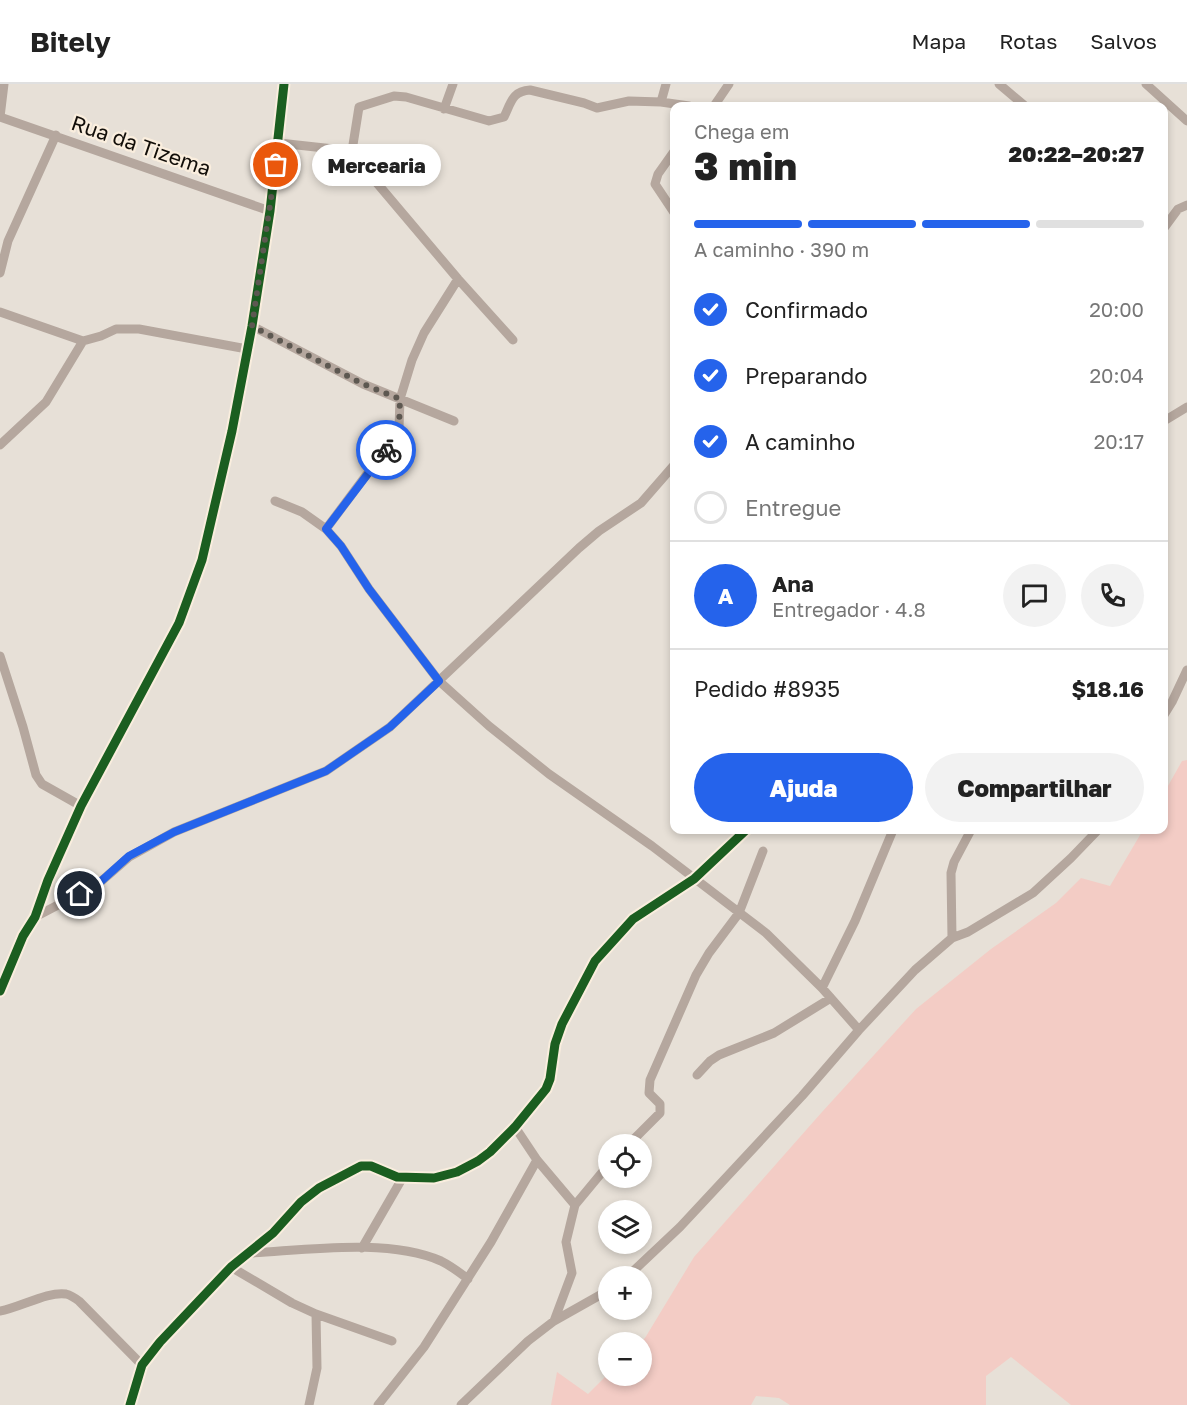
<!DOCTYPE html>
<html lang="pt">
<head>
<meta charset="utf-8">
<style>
	body { margin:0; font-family:"Golos Text",sans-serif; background:#f2f2f2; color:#222; height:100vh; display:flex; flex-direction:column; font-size:22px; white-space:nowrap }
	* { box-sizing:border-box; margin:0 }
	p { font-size:20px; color:#767676 }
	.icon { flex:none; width:33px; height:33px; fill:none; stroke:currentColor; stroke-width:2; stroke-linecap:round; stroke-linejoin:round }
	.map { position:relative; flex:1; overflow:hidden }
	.drawer { position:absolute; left:670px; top:18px; width:498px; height:732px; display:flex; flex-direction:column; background:#fff; border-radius:12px; box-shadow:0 3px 9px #0003 }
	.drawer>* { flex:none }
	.tools { position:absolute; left:598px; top:1050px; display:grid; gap:12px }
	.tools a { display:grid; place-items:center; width:54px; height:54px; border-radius:50%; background:#fff; box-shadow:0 3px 9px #0003; font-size:30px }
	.pin { position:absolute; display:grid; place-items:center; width:51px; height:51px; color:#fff; margin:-26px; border:3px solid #fff; border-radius:50%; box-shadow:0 2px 6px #0007 }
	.courier { position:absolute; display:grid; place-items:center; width:60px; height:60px; margin:-30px; border:4px solid #2563eb; border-radius:50%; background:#fff; color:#222; box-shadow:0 2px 8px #0007 }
	.bubble { position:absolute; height:42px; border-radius:21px; background:#fff; box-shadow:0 3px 9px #0003; font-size:20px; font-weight:800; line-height:42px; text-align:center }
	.head em { font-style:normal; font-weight:800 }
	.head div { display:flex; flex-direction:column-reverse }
	.head { display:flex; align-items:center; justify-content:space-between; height:102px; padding:0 24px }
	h1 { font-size:39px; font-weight:800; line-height:45px }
	.bar { display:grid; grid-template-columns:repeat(4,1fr); gap:9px 6px; align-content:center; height:72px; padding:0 24px }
	.bar i { height:8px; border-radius:4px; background:#e0e0e0 }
	.bar .on { background:#2563eb }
	.bar p { grid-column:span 4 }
	.line { display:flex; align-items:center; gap:15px; padding:0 24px; border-top:2px solid #e0e0e0 }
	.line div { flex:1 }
	.round { display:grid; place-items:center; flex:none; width:63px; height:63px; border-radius:32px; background:#f2f2f2 }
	ol { padding:0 24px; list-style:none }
	li { display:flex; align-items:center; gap:18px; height:66px }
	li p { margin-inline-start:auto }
	li .icon { padding:6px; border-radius:50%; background:#2563eb; color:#fff; stroke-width:4 }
	li:last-child { color:#767676 }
	li i { width:33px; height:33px; border:3px solid #e0e0e0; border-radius:50% }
	.primary-button { display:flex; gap:12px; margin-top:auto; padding:12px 24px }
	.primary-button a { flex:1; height:69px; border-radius:36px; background:#2563eb; color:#fff; font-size:24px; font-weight:800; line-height:69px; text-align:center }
	.primary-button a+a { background:#f2f2f2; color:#222 }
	header { display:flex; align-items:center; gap:36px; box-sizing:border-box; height:84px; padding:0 30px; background:#fff; border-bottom:2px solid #e0e0e0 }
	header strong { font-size:28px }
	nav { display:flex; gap:33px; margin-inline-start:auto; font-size:21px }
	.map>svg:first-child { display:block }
</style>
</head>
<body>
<header>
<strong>Bitely</strong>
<nav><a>Mapa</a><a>Rotas</a><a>Salvos</a></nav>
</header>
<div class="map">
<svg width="1187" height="1321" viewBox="0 0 1187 1321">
	<rect width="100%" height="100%" fill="#e7e0d7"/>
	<!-- green -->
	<path fill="#f3ccc5" d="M1187 676V1321H1071L1011 1273 986 1292V1321H790L779 1314 756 1312 751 1321H551L557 1288 588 1310 609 1289V1292H642V1258H640L645 1254 694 1173 822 1028 916 925 991 865 1056 819 1081 794 1110 802 1143 746H1164V709L1182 677Z"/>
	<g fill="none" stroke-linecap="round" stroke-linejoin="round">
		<!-- minor -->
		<path stroke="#b5a79e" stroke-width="9" d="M999 0 1025 22
			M1146 0 1187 37
			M661 18 666 0
			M714 22 729 0
			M444 25 453 0
			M0 33 270 127
			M0 33 4 0
			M279 59 352 67
			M675 66 658 90 655 100 675 130
			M352 67 359 23 394 12 406 13 489 37 504 33C511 19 512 7 530 6L584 19 597 24 629 17 661 18 689 22
			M352 67 360 79 458 195 513 256
			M1164 144 1178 125 1187 121
			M0 189 8 157 56 51
			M0 228 83 257 101 252 116 245H139L247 265
			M252 242 363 300 454 337
			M1164 337 1187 323
			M0 361 46 318 83 257
			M275 417 302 428 326 445 341 462 369 505 439 597 489 642 549 690 652 762 766 849 822 904 859 946
			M326 445 394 354 399 344 400 315 412 276 424 249 458 195
			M0 572 23 643 36 691 42 700 81 722
			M1164 631 1172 618 1187 586
			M35 833 98 800 129 773 174 748 326 687 390 643 579 464 599 447 641 419 675 380
			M952 854 951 789 954 778 971 746
			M822 904 855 837 893 746
			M0 907 23 852 35 833 48 796 81 722 179 539 202 476 232 347 252 242 270 127 284 0
			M697 991 710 977 719 971 774 949 831 914
			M515 1043 537 1076 575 1121
			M629 1060 660 1029V1020L649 1009 650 996 696 891 709 869 739 829 763 767
			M362 1164 403 1093
			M250 1169C307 1166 388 1154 441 1177 451 1182 459 1188 468 1195
			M231 1183 292 1219 316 1230 392 1257
			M628 1192 680 1143 802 1012 859 946 915 886 952 854 968 848 1033 809 1071 774 1098 746
			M0 1227C19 1224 48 1207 66 1210 70 1211 75 1214 79 1217L142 1281
			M554 1237 572 1189 566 1158 575 1121 609 1080
			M130 1321 142 1281 160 1258 231 1183 273 1149 301 1118 319 1104 361 1082H371L397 1093 434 1094 457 1088 478 1077 490 1068 515 1043 546 1005 550 995 555 960 562 940 595 877 633 835 694 795 746 746
			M309 1321 317 1284 316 1230
			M378 1321 424 1263 491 1158 537 1076
			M461 1321 528 1257 554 1237 609 1206"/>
		<defs>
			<path id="cycleway" d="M0 907 23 852 35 833 48 796 81 722 179 539 202 476 232 347 252 242 270 127 284 0
				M130 1321 142 1281 160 1258 231 1183 273 1149 301 1118 319 1104 361 1082H371L397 1093 434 1094 457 1088 478 1077 490 1068 515 1043 546 1005 550 995 555 960 562 940 595 877 633 835 694 795 746 746"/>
		</defs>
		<!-- cycleway casing -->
		<use href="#cycleway" stroke="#faeede" stroke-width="13"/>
		<!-- cycleway -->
		<use href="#cycleway" stroke="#1b5e20" stroke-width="9"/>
	</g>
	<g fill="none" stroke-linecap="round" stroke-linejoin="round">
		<!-- done -->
		<path stroke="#5d5851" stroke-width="6" stroke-dasharray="0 10.8" d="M276 81 252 242 363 300 400 315 399 344 386 366"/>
		<!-- route -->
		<path stroke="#2563eb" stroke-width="8" d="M80 810 98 800 129 772 174 748 326 687 390 643 439 597 369 505 341 462 326 445 386 366"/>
	</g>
	<g text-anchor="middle" stroke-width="4.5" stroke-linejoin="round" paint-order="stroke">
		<!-- street labels -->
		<g font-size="21" fill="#120e09" stroke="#faeede">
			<text transform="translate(141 62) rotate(19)" y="7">Rua da Tizema</text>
		</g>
	</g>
</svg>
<div class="tools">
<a><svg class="icon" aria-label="locate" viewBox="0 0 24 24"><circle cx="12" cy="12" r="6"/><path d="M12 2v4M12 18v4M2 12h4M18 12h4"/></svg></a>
<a><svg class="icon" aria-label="layers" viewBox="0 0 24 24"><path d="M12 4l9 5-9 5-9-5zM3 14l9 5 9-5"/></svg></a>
<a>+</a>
<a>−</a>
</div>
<div class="pin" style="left:276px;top:81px;background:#ea580c"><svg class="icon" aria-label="bag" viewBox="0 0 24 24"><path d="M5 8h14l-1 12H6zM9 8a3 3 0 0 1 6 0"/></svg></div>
<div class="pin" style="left:80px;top:810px;background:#1f2937"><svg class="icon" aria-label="home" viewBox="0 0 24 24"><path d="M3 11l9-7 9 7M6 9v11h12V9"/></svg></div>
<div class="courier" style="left:386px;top:366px"><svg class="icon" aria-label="bike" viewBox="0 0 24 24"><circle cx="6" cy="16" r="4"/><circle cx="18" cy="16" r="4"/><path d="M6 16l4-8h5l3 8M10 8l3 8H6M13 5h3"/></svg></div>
<div class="bubble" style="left:312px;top:60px;width:129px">Mercearia</div>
<section class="drawer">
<div class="head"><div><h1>3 min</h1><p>Chega em</p></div><em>20:22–20:27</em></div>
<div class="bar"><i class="on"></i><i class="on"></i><i class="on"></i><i></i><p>A caminho · 390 m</p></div>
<ol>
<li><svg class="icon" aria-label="check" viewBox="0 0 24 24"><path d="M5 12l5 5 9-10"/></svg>Confirmado<p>20:00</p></li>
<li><svg class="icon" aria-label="check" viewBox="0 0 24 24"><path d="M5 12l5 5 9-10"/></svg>Preparando<p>20:04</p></li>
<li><svg class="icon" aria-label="check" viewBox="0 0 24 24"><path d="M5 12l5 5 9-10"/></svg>A caminho<p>20:17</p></li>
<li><i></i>Entregue</li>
</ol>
<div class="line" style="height:108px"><b class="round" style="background:#2563eb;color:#fff">A</b><div><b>Ana</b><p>Entregador · 4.8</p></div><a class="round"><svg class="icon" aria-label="chat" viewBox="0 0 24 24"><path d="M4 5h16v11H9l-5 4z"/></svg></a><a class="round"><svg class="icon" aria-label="phone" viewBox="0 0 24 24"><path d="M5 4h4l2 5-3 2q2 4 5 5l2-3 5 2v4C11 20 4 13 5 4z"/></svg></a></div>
<div class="line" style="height:78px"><div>Pedido #8935</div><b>$18.16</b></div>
<div class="primary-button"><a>Ajuda</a><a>Compartilhar</a></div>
</section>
</div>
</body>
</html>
